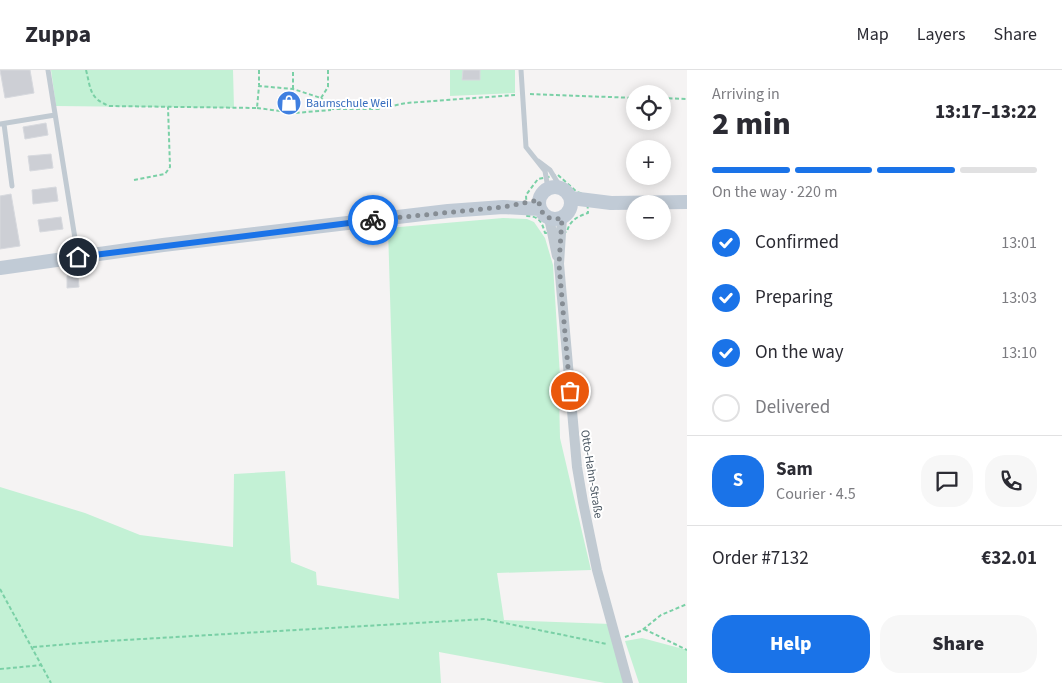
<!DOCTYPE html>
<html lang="en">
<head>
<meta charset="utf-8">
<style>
	body { margin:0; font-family:"Source Sans 3",sans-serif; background:#f7f7f7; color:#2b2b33; height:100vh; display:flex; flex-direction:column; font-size:19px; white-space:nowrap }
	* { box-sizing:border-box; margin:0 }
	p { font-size:16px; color:#7c7c81 }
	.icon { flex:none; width:28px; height:28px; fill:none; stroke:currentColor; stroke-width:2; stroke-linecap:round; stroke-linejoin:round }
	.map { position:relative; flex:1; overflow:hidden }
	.panel { display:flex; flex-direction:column; background:#fff; width:375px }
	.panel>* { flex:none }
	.fabs { position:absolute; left:626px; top:15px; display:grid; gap:10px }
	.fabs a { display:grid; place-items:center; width:45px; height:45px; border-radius:50%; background:#fff; box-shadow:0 2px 12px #0003; font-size:25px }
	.pin { position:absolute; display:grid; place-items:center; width:42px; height:42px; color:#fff; margin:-21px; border:2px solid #fff; border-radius:50%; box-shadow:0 1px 5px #0007 }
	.courier { position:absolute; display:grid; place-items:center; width:50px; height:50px; margin:-25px; border:4px solid #1a73e8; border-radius:50%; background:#fff; color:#222; box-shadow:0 1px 6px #0007 }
	.summary em { font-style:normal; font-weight:800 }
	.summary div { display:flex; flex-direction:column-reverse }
	.summary { display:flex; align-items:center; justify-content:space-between; height:85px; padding:0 25px }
	h1 { font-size:32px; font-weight:800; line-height:38px }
	.bar { display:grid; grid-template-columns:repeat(4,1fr); gap:8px 5px; align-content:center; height:60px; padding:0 25px }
	.bar i { height:6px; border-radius:4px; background:#e1e1e2 }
	.bar .selected { background:#1a73e8 }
	.bar p { grid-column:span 4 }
	.line { display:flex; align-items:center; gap:12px; padding:0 25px; border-top:1px solid #e1e1e2 }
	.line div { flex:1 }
	.round { display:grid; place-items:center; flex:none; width:52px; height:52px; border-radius:20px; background:#f7f7f7 }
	ol { padding:0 25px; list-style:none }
	li { display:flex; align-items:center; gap:15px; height:55px }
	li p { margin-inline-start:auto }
	li .icon { padding:5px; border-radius:50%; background:#1a73e8; color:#fff; stroke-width:4 }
	li:last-child { color:#7c7c81 }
	li i { width:28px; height:28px; border:2px solid #e1e1e2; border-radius:50% }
	.cta { display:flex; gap:10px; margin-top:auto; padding:10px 25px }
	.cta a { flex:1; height:58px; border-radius:20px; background:#1a73e8; color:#fff; font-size:20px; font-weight:800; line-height:58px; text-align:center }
	.cta a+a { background:#f7f7f7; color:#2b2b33 }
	header { display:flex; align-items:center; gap:30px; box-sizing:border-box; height:70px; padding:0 25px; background:#fff; border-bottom:1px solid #e1e1e2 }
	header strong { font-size:24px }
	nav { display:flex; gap:28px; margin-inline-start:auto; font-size:18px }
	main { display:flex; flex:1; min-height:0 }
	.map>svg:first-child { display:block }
</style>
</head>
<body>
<header>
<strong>Zuppa</strong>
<nav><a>Map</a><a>Layers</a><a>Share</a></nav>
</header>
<main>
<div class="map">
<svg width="687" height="613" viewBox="0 0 687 613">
	<rect width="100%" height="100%" fill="#f5f3f3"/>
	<!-- green -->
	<path fill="#c3f1d5" d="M51 0H233L234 38 56 36Z
		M450 0H515V23L450 26Z
		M503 148 527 149 534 152 545 168 553 195 561 322 559 325 560 368 591 500 497 503 504 550 611 554 628 613H605L439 582 441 613H0V417L85 443 140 465 233 477 234 404 285 401 291 492 316 502 317 515 399 529 388 158Z
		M642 568 687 580V613H639L625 571Z"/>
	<!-- building -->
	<path fill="#cdcfd5" stroke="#d7d9de" d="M0 0H30L34 23 5 28Z
		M463 0H480V10H462Z
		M298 27 299 37 287 38 286 28Z
		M46 53 48 65 25 69 23 57Z
		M51 84 53 98 30 101 28 86Z
		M56 117 58 131 33 134 32 120Z
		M11 124 20 176 0 179V126Z
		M61 147 63 159 40 162 38 150Z
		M78 205 79 217 67 218V206Z"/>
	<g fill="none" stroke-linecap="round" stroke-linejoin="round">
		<!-- path -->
		<path stroke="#7ad0a6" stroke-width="2" stroke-dasharray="4 2.5" stroke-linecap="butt" d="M86 0C91 19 89 28 109 36L257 38 259 16 293 19 321 28 333 39H378L406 33 515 25
			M259 0V15
			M293 19V0
			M530 24 635 28
			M321 28 328 17V0
			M662 28 687 29
			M257 38 295 43 331 40
			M558 105 577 122 587 125 588 143C578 146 569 151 567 162L545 163C542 152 539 146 527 146L526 125 538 109Z
			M134 110 165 104 170 97 168 37
			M0 519 51 613
			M644 559 687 580
			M625 567 641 561 661 545 687 534
			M33 577 107 571 485 549 607 574
			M0 599 42 595"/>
		<!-- lane -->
		<path stroke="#c1cad2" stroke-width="5" d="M48 0 78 187
			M521 0 526 77 545 101 548 118
			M0 54 55 45
			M4 54 12 116
			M538 91 550 100 561 118"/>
		<!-- street -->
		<path stroke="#c1cad2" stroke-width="10" d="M549 148 557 186
			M562 148 559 194 577 397 583 432 597 500 628 613"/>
		<!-- secondary -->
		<path stroke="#c1cbd6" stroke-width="14" d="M539 133a16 16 0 1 1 32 0a16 16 0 1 1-32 0Z
			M571 128 611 133 687 132
			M0 198 163 175 448 141 503 137 540 139"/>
	</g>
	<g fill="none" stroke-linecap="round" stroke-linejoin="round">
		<!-- done -->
		<path stroke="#868d94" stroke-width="5" stroke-dasharray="0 9" d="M373 150 503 137 539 130C539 143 548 152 562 148L559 194 570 321"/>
		<!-- route -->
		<path stroke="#1a73e8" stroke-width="6" d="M78 187 373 150"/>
	</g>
	<!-- icons -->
	<defs>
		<symbol id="shop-disc" viewBox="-11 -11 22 22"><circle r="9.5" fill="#3f7fe0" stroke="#fff"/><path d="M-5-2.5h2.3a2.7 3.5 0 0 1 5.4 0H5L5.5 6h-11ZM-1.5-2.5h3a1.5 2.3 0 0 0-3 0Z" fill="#fff"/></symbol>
	</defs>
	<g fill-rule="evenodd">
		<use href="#shop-disc" x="275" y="19" width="28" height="28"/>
	</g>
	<g text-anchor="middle" stroke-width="4" stroke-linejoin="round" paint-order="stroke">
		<!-- shop labels -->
		<g font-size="12" fill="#366cbe" stroke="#fff" text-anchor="start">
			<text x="306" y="37">Baumschule Weil</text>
		</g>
		<!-- street labels -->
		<g font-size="12" fill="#4a5661" stroke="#fff">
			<text transform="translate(592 404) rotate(81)" y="4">Otto-Hahn-Straße</text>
		</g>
	</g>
</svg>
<div class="fabs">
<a><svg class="icon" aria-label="locate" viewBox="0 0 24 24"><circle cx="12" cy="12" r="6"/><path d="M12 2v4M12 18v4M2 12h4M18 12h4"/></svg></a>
<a>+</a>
<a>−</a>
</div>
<div class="pin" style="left:570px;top:321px;background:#ea580c"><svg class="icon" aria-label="bag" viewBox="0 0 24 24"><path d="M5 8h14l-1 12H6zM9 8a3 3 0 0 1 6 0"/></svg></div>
<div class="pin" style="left:78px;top:187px;background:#1f2937"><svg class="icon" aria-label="home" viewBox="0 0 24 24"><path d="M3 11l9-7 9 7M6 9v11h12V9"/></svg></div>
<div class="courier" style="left:373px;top:150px"><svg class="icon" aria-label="bike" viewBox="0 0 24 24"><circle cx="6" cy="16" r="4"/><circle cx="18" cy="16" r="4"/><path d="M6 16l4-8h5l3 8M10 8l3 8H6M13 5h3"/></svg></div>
</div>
<section class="panel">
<div class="summary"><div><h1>2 min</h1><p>Arriving in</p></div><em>13:17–13:22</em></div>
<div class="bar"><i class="selected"></i><i class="selected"></i><i class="selected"></i><i></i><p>On the way · 220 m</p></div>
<ol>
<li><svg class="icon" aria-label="check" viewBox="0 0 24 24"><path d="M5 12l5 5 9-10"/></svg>Confirmed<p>13:01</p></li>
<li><svg class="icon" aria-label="check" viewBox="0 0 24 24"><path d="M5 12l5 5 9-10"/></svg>Preparing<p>13:03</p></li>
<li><svg class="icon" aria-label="check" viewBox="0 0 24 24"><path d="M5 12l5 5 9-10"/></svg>On the way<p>13:10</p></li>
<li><i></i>Delivered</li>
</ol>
<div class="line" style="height:90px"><b class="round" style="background:#1a73e8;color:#fff">S</b><div><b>Sam</b><p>Courier · 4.5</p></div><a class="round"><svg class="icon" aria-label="chat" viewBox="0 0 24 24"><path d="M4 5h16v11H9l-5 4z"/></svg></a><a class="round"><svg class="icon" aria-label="phone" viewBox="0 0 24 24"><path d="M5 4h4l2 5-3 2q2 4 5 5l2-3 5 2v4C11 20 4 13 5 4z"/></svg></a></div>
<div class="line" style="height:65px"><div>Order #7132</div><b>€32.01</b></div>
<div class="cta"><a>Help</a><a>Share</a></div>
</section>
</main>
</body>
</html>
